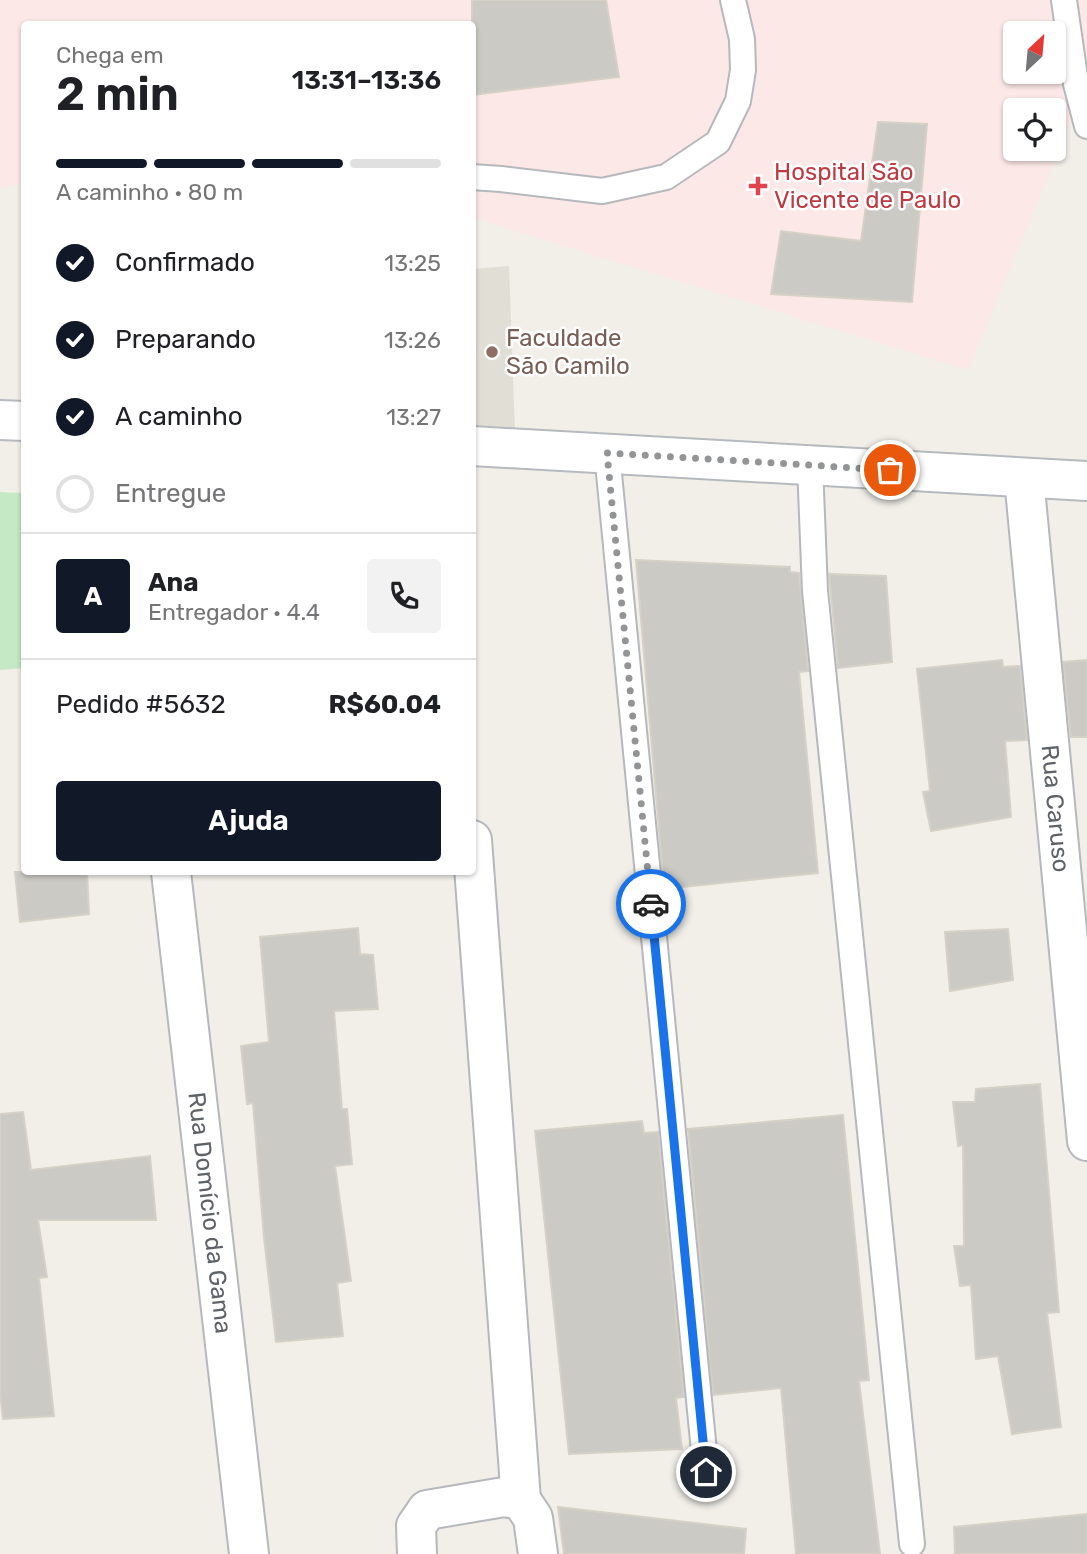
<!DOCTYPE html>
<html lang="pt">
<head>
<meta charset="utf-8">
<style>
	body { margin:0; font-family:Rubik,sans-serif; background:#f2f2f2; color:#202124; height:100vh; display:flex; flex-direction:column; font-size:26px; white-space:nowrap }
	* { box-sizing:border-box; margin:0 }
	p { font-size:23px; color:#757577 }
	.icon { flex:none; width:38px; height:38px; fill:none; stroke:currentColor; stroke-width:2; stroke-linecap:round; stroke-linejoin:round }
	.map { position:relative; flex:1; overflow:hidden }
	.drawer { position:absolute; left:21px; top:21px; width:455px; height:854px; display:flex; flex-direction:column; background:#fff; border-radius:7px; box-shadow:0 2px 5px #0004 }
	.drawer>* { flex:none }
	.needle { width:46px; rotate:26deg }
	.fabs { position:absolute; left:1003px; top:21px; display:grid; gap:14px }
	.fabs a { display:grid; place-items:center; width:63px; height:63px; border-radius:7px; background:#fff; box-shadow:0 2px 5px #0004; font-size:35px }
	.pin { position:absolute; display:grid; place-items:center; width:60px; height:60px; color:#fff; margin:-30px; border:4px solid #fff; border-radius:50%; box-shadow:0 2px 7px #0007 }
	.courier { position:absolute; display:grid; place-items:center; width:70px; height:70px; margin:-35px; border:5px solid #1a73e8; border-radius:50%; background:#fff; color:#222; box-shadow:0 2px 9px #0007 }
	.summary em { font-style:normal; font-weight:600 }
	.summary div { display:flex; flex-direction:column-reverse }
	.summary { display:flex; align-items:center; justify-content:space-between; height:119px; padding:0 35px }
	h1 { font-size:46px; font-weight:600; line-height:52px }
	.bar { display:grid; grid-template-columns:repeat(4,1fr); gap:10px 7px; align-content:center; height:84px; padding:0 35px }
	.bar i { height:9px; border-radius:5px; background:#e0e0e0 }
	.bar .active { background:#111827 }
	.bar p { grid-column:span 4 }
	.line { display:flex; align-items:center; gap:18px; padding:0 35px; border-top:2px solid #e0e0e0 }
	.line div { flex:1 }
	.round { display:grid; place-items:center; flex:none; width:74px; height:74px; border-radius:7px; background:#f2f2f2 }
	ol { padding:0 35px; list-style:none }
	li { display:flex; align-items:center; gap:21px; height:77px }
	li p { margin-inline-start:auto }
	li .icon { padding:7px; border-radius:50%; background:#111827; color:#fff; stroke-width:4 }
	li:last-child { color:#757577 }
	li i { width:38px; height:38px; border:4px solid #e0e0e0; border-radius:50% }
	.action { display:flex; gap:14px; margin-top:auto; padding:14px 35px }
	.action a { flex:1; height:80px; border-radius:7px; background:#111827; color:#fff; font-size:28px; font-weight:600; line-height:80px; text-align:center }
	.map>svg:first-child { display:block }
</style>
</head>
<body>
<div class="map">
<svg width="1087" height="1554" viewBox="0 0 1087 1554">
	<rect width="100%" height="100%" fill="#f1efe8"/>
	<!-- education -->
	<path fill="#e1ded6" d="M472 265 473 269 509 266 515 433 473 430Z"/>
	<!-- medical -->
	<path fill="#fce8e6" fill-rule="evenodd" d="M0 0H1087V82L968 370 473 218 472 24H24V182L0 189ZM1015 33H1054V72H1015ZM1015 110H1054V149H1015Z"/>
	<!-- green -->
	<path fill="#c5e8c5" d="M0 492 24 493V668L0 670Z"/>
	<!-- building -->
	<path fill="#cccac5" stroke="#d6d1c6" stroke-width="2" d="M472 0H606L619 77 472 95Z
		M878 122 927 124 912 302 771 294 781 231 861 241Z
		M636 560 790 567V572L799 573 808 671 799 672 818 873 664 889Z
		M829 574 886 576 892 662 838 668Z
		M1002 660 1003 667 1020 666 1027 740 1005 741 1011 817 931 831 923 792 930 791 917 669Z
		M1087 660V737H1071L1063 662Z
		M15 872H87L89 914 20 922Z
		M358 928 360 954 373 955 378 1009 334 1011 342 1109H347L352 1164 335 1166 351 1281 337 1283 343 1336 276 1342 264 1238 253 1103 247 1104 241 1046 269 1042 260 937Z
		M1008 929 1013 980 950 991 945 932Z
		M1040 1084 1059 1312 1047 1313 1061 1427 1012 1434 998 1356 976 1359 971 1285 960 1286 954 1246H964L963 1145 958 1146 953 1102H975L976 1089Z
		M23 1112 31 1170 150 1156 156 1220H38L47 1277 39 1278 54 1416 3 1419 0 1392V1114Z
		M843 1115 869 1380 859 1381 880 1554H796L781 1388 713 1395 688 1129Z
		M642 1121 644 1133 658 1132 684 1397 676 1398 682 1449 569 1454 535 1131Z
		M558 1507 746 1529 744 1554H564Z
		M1087 1514V1554H955L954 1527Z"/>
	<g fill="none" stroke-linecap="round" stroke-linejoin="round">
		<defs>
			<path id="service" d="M1064 0 1076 84 1087 126
				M472 177 501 179 602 191 666 177 718 142 738 101 743 70 742 39 733 0
				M607 453 706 1472
				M810 465 815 591 912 1544"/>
			<g id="minor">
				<path id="s1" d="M1024 478 1087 1141"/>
				<path d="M472 840 521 1500"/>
				<path id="s2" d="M171 872 249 1554"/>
				<path d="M417 1554 416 1526 427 1510 504 1497 521 1500 533 1518 538 1554"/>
			</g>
			<path id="secondary" d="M0 420 24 421
				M472 446 1087 481"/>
		</defs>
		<!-- service casing -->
		<use href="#service" stroke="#b5b8bc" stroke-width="28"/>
		<!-- minor casing -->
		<use href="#minor" stroke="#b5b8bc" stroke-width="42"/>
		<!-- secondary casing -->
		<use href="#secondary" stroke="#b6babf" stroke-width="42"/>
		<!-- service -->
		<use href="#service" stroke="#fff" stroke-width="24"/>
		<!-- minor -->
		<use href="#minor" stroke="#fff" stroke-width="38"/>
		<!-- secondary -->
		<use href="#secondary" stroke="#fff" stroke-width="38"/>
	</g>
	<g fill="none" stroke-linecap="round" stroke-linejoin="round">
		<!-- done -->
		<path stroke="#929495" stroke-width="7" stroke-dasharray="0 12.6" d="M651 904 607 453 890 470"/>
		<!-- route -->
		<path stroke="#1a73e8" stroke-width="9" d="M651 904 706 1472"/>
	</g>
	<!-- markers -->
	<path fill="#e0444e" stroke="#fff" stroke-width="2.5" d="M754.5 175.5h7v7h7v7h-7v7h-7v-7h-7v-7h7z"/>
	<circle fill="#8d6e63" stroke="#fff" stroke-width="2.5" cx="492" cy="352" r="7"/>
	<g text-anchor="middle" stroke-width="5" stroke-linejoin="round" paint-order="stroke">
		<!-- health labels -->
		<g font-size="24" fill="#be3a42" stroke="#fff" text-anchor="start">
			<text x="774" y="180">Hospital São<tspan x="774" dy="28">Vicente de Paulo</tspan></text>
		</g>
		<!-- education labels -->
		<g font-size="24" fill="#785e54" stroke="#fff" text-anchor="start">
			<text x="506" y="346">Faculdade<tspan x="506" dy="28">São Camilo</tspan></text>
		</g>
		<!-- street labels -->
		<g font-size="24" fill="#5f6368" stroke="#fff">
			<text dy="8" stroke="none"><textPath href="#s1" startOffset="332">Rua Caruso</textPath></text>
			<text dy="8" stroke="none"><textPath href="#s2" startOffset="343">Rua Domício da Gama</textPath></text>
		</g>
	</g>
</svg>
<div class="fabs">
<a><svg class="needle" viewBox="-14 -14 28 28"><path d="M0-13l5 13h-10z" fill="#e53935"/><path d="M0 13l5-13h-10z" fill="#757577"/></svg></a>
<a><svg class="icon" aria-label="locate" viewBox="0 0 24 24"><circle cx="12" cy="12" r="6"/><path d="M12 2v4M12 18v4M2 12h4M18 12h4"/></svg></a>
</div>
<div class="pin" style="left:890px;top:470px;background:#ea580c"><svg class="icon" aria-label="bag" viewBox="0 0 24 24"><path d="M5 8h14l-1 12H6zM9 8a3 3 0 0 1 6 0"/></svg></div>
<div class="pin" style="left:706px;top:1472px;background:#1f2937"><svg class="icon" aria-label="home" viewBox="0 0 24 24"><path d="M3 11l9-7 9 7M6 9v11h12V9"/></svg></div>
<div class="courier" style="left:651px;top:904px"><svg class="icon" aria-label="car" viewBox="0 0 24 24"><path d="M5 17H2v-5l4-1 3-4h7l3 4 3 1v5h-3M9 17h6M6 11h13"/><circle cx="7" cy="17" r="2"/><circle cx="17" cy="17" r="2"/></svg></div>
<section class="drawer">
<div class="summary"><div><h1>2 min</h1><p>Chega em</p></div><em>13:31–13:36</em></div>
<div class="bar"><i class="active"></i><i class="active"></i><i class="active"></i><i></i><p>A caminho · 80 m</p></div>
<ol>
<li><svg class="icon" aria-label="check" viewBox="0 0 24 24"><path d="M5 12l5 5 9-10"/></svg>Confirmado<p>13:25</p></li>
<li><svg class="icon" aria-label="check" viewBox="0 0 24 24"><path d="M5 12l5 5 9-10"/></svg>Preparando<p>13:26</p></li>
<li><svg class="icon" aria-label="check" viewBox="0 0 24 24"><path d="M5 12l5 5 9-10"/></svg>A caminho<p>13:27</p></li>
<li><i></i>Entregue</li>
</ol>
<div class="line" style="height:126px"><b class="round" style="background:#111827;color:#fff">A</b><div><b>Ana</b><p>Entregador · 4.4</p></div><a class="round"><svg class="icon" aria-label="phone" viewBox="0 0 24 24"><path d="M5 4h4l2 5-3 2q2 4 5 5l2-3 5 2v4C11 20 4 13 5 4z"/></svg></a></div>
<div class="line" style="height:91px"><div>Pedido #5632</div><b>R$60.04</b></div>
<div class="action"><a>Ajuda</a></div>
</section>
</div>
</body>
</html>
